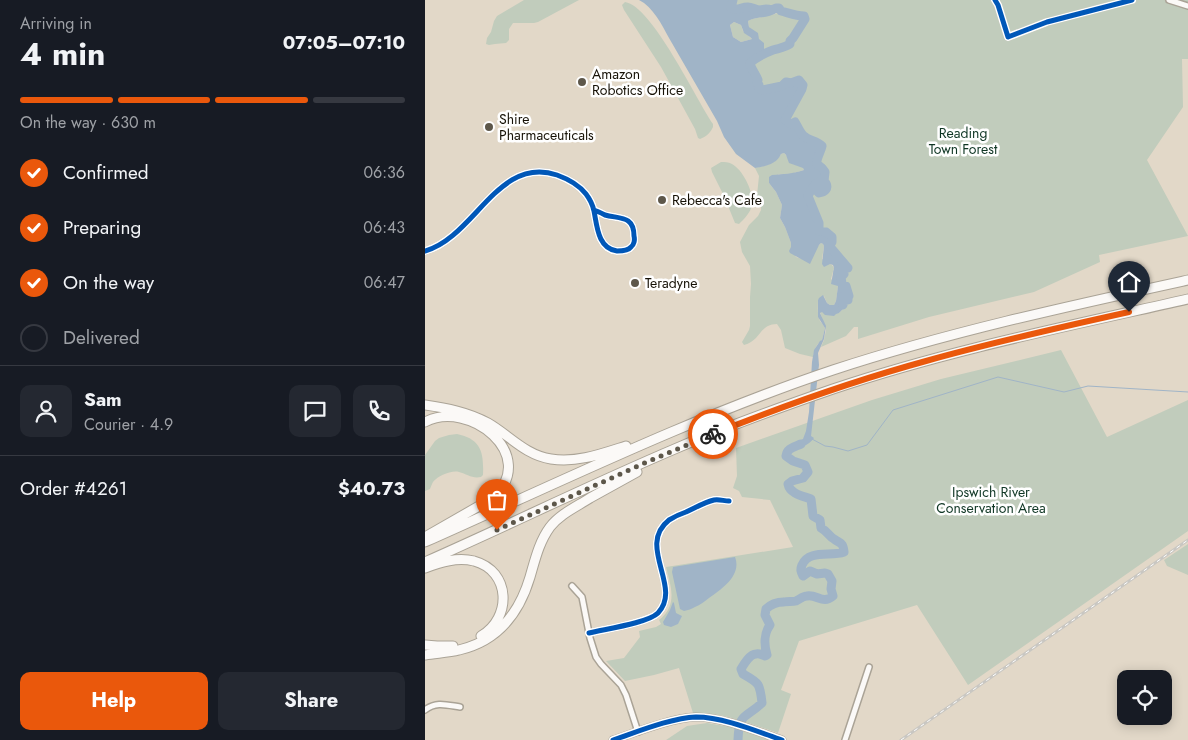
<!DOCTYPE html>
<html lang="en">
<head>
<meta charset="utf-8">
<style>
	body { margin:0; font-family:Jost,sans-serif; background:#242831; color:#f1f3f6; height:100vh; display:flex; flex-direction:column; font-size:19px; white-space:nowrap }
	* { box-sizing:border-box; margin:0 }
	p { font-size:16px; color:#9ea1a6 }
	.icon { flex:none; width:28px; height:28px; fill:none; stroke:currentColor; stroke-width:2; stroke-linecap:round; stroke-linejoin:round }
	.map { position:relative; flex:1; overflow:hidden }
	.details { display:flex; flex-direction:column; background:#171b24; width:425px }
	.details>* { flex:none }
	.fabs { position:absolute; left:692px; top:670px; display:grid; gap:10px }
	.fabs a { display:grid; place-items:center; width:55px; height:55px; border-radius:10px; background:#171b24; box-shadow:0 2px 12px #0003; font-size:25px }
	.pin { position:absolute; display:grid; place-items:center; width:42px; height:42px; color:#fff; margin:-51px -21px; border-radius:50% 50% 50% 0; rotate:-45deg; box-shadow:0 0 5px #0007 }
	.pin .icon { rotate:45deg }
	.courier { position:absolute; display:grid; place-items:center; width:50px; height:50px; margin:-25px; border:4px solid #ea580c; border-radius:50%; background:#fff; color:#222; box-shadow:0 1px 6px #0007 }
	.summary em { font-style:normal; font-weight:700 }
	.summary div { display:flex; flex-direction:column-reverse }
	.summary { display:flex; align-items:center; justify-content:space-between; height:85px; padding:0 20px }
	h1 { font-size:32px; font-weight:700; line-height:38px }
	.bar { display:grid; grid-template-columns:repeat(4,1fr); gap:8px 5px; align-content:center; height:60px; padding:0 20px }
	.bar i { height:6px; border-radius:4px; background:#363941 }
	.bar .active { background:#ea580c }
	.bar p { grid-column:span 4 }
	.line { display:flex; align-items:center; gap:12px; padding:0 20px; border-top:1px solid #363941 }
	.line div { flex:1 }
	.round { display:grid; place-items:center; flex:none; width:52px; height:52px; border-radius:10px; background:#242831 }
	ol { padding:0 20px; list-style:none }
	li { display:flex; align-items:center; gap:15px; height:55px }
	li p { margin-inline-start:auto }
	li .icon { padding:5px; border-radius:50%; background:#ea580c; color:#fff; stroke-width:4 }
	li:last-child { color:#9ea1a6 }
	li i { width:28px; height:28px; border:2px solid #363941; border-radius:50% }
	.cta { display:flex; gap:10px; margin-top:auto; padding:10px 20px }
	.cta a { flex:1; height:58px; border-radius:10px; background:#ea580c; color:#fff; font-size:20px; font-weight:700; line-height:58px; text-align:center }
	.cta a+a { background:#242831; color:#f1f3f6 }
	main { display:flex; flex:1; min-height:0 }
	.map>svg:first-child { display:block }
</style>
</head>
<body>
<main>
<section class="details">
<div class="summary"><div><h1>4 min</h1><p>Arriving in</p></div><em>07:05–07:10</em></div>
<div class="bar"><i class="active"></i><i class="active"></i><i class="active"></i><i></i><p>On the way · 630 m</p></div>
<ol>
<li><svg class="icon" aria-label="check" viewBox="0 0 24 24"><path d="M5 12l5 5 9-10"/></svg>Confirmed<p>06:36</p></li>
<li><svg class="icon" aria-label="check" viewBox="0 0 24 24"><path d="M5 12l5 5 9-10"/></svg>Preparing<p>06:43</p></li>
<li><svg class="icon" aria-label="check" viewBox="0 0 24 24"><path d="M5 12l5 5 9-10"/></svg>On the way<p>06:47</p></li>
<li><i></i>Delivered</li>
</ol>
<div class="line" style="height:90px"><a class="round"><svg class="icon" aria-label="person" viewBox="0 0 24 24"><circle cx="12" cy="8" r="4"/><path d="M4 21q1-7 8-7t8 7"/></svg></a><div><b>Sam</b><p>Courier · 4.9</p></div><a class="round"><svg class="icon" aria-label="chat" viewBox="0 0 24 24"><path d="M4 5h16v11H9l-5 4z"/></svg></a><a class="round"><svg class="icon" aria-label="phone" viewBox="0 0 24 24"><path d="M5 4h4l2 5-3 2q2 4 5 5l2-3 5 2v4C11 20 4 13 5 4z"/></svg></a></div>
<div class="line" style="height:65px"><div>Order #4261</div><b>$40.73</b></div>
<div class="cta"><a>Help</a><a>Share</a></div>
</section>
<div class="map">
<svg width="763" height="740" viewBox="0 0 763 740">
	<rect width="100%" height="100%" fill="#e2d8c8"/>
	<!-- green -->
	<path fill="#c1ccbc" d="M99 0H154L113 22 109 23H88L84 29V40L81 43 70 44 64 45 61 44 62 38 66 32 69 21 72 16Z
		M308 0H763V59H757L758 107 722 160 763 236 674 255 675 262 609 292 504 317 433 339V327H429L421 336 396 347 399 340 401 330 395 312 414 313 419 308 418 305 419 301H422L419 299V297L422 291 420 285 417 284 416 277 418 273 416 274 413 272 416 269 423 268 417 262 416 259 406 248 401 232 394 231V223L383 196C387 188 390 181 397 176V168L392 164 391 160 396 151 389 140C377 137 377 132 370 122L366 124 361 121 360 118 364 113 378 85 374 80 337 90 334 88 332 83 333 80C331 73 326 69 325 63L332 57 334 39 324 27 323 21 327 19 350 14 352 13 351 10 343 9 335 10 323 7 313 10 306 8Z
		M200 2C227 6 271 99 288 124V127C286 132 281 137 275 139L273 138 270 129 236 67 199 10 197 5Z
		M309 22 316 25 318 31 327 39 316 42 308 37 305 25Z
		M359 153 368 164 378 167 379 170 362 175 354 174 344 183 351 192 357 205 355 218 360 227 366 243V247L371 257 380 260 394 245 396 243 398 244 399 246 397 259 407 265 409 268 406 279 413 286 411 301 409 305H405L402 303 399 296 393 300C393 307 392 314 395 321 397 323 399 326 400 328L397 340C391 344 389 351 388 357L375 354 360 348 356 330 352 324C334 324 336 341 319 345L317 342 324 330 325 326V297L326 284 325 266 317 252 315 242 324 225 333 216 336 210V205L332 195 334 176 330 168C340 166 352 163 356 154Z
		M296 162C300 162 303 162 307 164 318 170 329 192 327 205 326 212 319 219 314 224L310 223 299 196 287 172 286 168Z
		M636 350 682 437 763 400V531L543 685 492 605 374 641 356 690 366 694 353 733C325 724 298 712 268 713L254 668 229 675 200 681 181 661 199 658 215 637 214 631 231 627 236 624 234 620C253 605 246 587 241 567L368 547 345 500 317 497 314 491 308 488 312 476 311 448 447 400 516 379Z
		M32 434C56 439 59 452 58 475L56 477C47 479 42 474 34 472 26 470 13 476 8 482 7 484 6 486 5 489L0 491V455L10 441 14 438 24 435Z
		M763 544V575L742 566 739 560Z
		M282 723 306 727 344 740H241L262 726Z"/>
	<!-- water -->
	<path fill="#a0b4c7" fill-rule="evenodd" d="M214 0H308L306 8 313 9 323 7 335 10 339 8 351 10 352 12C344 19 332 16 323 21L324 27 333 33 334 39 339 43V51L325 63C326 69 331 74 333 80L332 83 334 85V88L337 90 357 86 361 82 366 83 374 80 378 85 377 89 364 113 360 118 361 121 366 123 370 122C373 127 375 133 379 136 384 141 392 140 397 146 396 151 389 160 393 164 394 167 397 168 398 170L399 174C391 180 387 188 383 196L394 223V231L401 232 407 237V242L405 245 406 248 423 268 420 269H416L413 272 416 274 418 272 419 274 416 277 417 284 421 286 424 296 419 297V299H423V300L419 301 418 305 419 308 414 313 411 314 409 316 400 315 397 312 395 313 401 326 399 339 393 353 394 365 386 436 389 438C383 446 375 448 366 450L365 446 378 439 381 431 384 412 387 362 389 350 395 341 397 340 400 328 393 317V300L394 298 398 295 402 303 405 305H409L411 301 413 286 406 284 409 268 408 265 405 264 399 267 397 264 399 246 398 244 396 243 394 245 385 264 365 253 364 251 366 247V243L360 227 355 218 357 205 351 192 344 183V177L347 175C358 174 368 174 379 170L378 168 364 163 361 155 359 153 356 154C352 164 341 166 330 168L311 154 299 137 292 121 244 38C237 25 228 7 214 0ZM309 22 316 25 319 33 325 37 327 39 316 42 308 37 305 25Z
		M310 557C317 575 297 589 284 598 280 601 275 605 270 607 267 609 263 610 259 611L255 609 247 572 248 567Z
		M248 602 249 603 251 613 257 616 253 624 246 627 239 625 238 622 245 610Z"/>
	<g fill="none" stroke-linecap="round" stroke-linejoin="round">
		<!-- stream -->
		<path stroke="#a0b4c7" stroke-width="1" d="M387 439 400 446 408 447 423 451 442 445 468 410 573 377 639 392 663 386 763 392"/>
		<!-- river -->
		<path stroke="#a0b4c7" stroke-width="9" d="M308 0 306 8C314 11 315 7 323 7 327 7 331 10 335 10 341 9 340 8 347 10L351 8H354L356 11C364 13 371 16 379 16L380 19 368 38 365 41V44C359 48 354 48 348 50 340 53 332 57 325 63 326 69 331 74 333 80L332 83 334 85V88L337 90 357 86 361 82 366 83 374 80 378 85 377 89 360 120 366 124 370 122C373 127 375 133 379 136 384 141 392 140 397 146 396 152 391 158 392 164L397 168 400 172 399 181C403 185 403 189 398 192L394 193 392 191 397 185 398 183 396 181C389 183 386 190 383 196L394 223V231L401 232 407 237V242L405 245 406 248 423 268 420 269H416L413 272 416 274 418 272 419 274 416 277 417 284 421 286 424 296H419V299H423V300L419 301 418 305
			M313 740C314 712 320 719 337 703 335 683 334 683 318 674L316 669C319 664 325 654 331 654 334 653 337 655 340 656L342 655C339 645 339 633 345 625L340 615 341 609C346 604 352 602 359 602 363 601 367 602 371 601 375 599 378 596 382 596 392 594 398 605 408 596L406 589 407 581 403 574 400 573 392 574 385 571 378 576C376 572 375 570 377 565 384 549 406 557 419 552 418 542 416 544 409 539 404 536 402 531 396 528L395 520 388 516 386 499C378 496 365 494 363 484L367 481 378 478 383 472 380 465 368 461 361 456C362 448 369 447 376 444"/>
		<defs>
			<path id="minor" d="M570 0 573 5 583 37 622 22 707 0
				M744 0 763 6
				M0 251C50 237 73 155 132 175 143 179 154 185 161 194 164 198 168 206 169 211 172 226 173 249 192 251 196 251 203 251 206 247 209 245 210 240 209 236 209 215 194 219 180 215 176 213 172 211 169 210
				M147 586 157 597 165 638 171 657 176 664 196 685 201 695 213 732
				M164 633C180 629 223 623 233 613 258 587 211 546 244 520 249 517 255 514 261 512 270 508 280 502 289 500 294 499 299 501 304 501
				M0 710C11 701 22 705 35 707
				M420 740 444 667"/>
			<path id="tertiary" d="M188 740C212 732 246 718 271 717 298 717 331 731 357 740"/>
			<path id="motorway" d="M0 405C21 408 43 412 63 423 84 435 100 455 126 459 152 463 176 454 201 446
				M0 422C44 399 115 455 68 498L0 537
				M0 542C135 482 268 417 408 370 524 332 644 306 763 280
				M0 562C84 525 167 484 252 448 303 426 356 407 408 389 524 350 644 326 763 299
				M0 568C16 562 32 557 49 561 86 571 87 618 56 636
				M0 645 12 646H28
				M0 655C11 653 23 653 34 650 73 641 94 614 105 577 110 560 114 542 125 527 135 514 151 507 165 498 181 489 196 481 212 472"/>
		</defs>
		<!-- minor casing -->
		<use href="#minor" stroke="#aaa396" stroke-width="8"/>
		<!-- tertiary casing -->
		<use href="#tertiary" stroke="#aaa396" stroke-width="9"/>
		<!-- motorway casing -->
		<use href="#motorway" stroke="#aaa396" stroke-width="11"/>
		<!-- minor -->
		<use href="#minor" stroke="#fbf9f7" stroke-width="5"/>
		<!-- tertiary -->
		<use href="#tertiary" stroke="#fbf9f7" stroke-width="6"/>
		<!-- motorway -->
		<use href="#motorway" stroke="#fbf9f7" stroke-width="9"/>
		<defs>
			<path id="rail" d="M476 740 763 540"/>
		</defs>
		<!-- rail casing -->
		<use href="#rail" stroke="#c9c7c2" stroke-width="3"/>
		<!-- rail -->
		<use href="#rail" stroke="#fff" stroke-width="1" stroke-dasharray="4" stroke-linecap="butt"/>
		<defs>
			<path id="cycleway" d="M570 0 573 5 583 37 622 22 707 0
				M0 251C50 237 73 155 132 175 143 179 154 185 161 194 164 198 168 206 169 211 172 226 173 249 192 251 196 251 203 251 206 247 209 245 210 240 209 236 209 215 194 219 180 215 176 213 172 211 169 210
				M164 633C180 629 223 623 233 613 258 587 211 546 244 520 249 517 255 514 261 512 270 508 280 502 289 500 294 499 299 501 304 501
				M188 740C212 732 246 718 271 717 298 717 331 731 357 740"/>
		</defs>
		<!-- cycleway casing -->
		<use href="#cycleway" stroke="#fff" stroke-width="8"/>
		<!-- cycleway -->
		<use href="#cycleway" stroke="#0057b8" stroke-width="5"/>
	</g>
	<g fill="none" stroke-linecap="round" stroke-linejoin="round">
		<!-- done -->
		<path stroke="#5d574a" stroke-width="5" stroke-dasharray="0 9" d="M72 530 224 461 288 434"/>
		<!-- route -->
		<path stroke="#ea580c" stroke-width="6" d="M288 434C358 406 428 381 501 361 568 342 636 327 704 312"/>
	</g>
	<!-- markers -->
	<g fill="#5d574a" stroke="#fff" stroke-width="2">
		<circle cx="157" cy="82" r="5"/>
		<circle cx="64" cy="127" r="5"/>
		<circle cx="237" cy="200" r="5"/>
		<circle cx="210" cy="283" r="5"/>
	</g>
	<g text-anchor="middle" stroke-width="5" stroke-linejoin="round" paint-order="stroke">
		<!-- poi labels -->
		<g font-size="14" fill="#161106" stroke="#fff" text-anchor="start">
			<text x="167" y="79">Amazon<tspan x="167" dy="16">Robotics Office</tspan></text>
			<text x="74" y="124">Shire<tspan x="74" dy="16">Pharmaceuticals</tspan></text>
			<text x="247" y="205">Rebecca's Cafe</text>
			<text x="220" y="288">Teradyne</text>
		</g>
		<!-- park labels -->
		<g font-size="14" fill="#0f3624" stroke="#fff">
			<text x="538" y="138">Reading<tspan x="538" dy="16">Town Forest</tspan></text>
			<text x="566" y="497">Ipswich River<tspan x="566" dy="16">Conservation Area</tspan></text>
		</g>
	</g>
</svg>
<div class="fabs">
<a><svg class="icon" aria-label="locate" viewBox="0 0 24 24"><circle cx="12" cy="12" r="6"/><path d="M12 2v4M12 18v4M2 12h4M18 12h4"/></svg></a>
</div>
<div class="pin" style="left:72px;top:530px;background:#ea580c"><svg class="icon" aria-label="bag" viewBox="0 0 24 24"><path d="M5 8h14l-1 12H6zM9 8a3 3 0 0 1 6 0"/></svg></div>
<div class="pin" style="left:704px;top:312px;background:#1f2937"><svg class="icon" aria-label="home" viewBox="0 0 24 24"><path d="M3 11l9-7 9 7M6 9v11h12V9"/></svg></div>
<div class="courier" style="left:288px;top:434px"><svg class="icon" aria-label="bike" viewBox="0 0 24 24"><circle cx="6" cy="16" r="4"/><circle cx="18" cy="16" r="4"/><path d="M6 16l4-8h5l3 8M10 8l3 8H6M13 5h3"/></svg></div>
</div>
</main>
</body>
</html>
